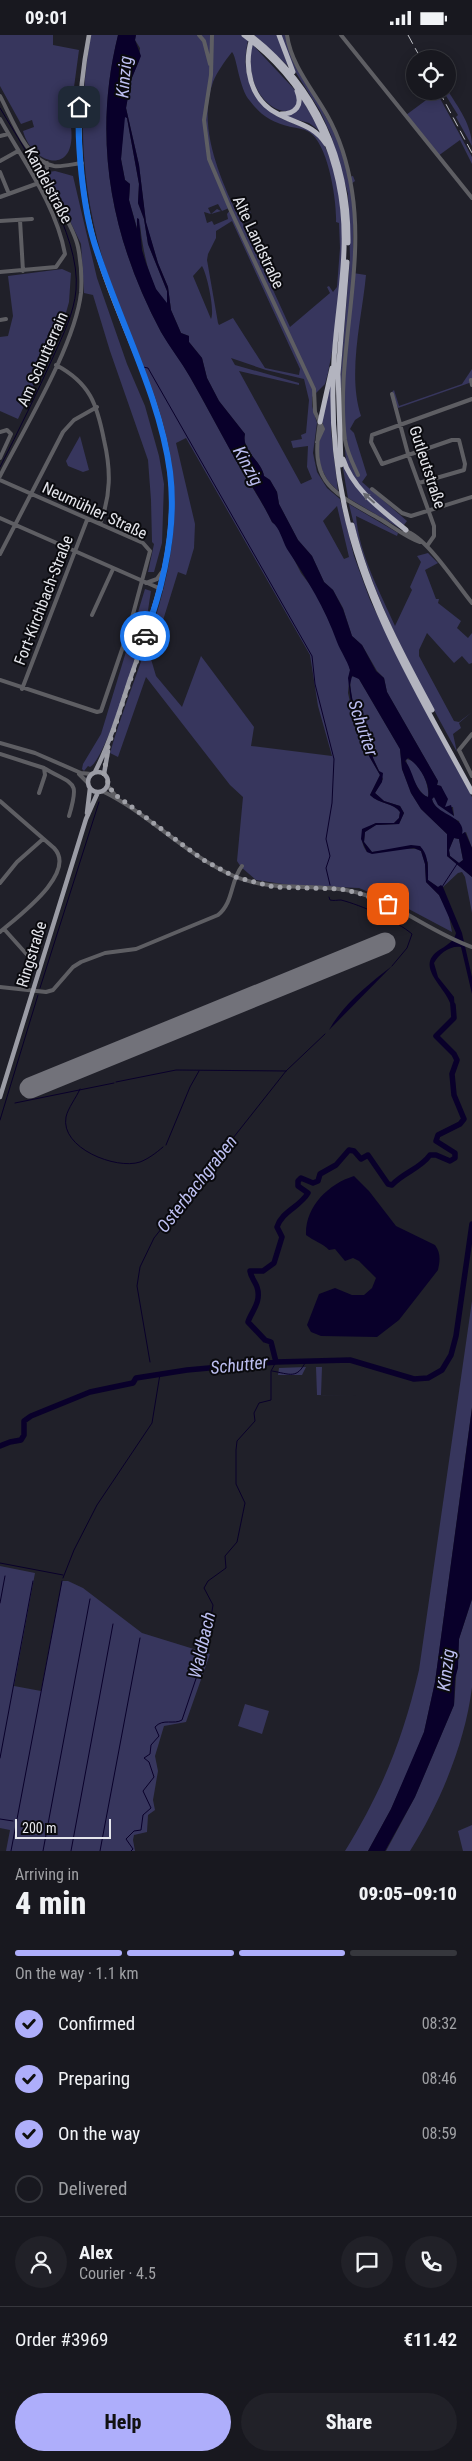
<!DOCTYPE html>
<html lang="en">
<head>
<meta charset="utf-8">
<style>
	body { margin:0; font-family:"Roboto Condensed",sans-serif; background:#212128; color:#f1f3f6; height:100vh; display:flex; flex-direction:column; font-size:19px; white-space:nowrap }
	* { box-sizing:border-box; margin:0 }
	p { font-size:16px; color:#9fa0a4 }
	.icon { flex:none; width:28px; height:28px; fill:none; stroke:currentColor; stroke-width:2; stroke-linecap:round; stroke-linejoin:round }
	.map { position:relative; height:1816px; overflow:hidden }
	.side { display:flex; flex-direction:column; background:#18181f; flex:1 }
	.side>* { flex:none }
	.controls { position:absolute; left:406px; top:15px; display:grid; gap:10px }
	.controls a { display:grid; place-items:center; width:50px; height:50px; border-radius:50%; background:#18181f; box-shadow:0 2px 12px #0003,0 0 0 1px #36373d; font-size:25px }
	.scale { position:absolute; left:15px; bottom:12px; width:96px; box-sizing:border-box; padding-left:5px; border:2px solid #e5e6ec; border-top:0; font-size:14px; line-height:18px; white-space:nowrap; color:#e5e6ec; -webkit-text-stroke:4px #0a0a0e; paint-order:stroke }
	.pin { position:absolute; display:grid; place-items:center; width:42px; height:42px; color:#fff; margin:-21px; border-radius:10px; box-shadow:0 2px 8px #0006 }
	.courier { position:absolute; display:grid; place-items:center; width:50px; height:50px; margin:-25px; border:4px solid #1a73e8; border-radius:50%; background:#fff; color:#222; box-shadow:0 1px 6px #0007 }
	.overview em { font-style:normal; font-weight:800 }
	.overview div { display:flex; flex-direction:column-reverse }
	.overview { display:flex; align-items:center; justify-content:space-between; height:85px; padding:0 15px }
	h1 { font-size:32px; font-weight:800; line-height:38px }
	.bar { display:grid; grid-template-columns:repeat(4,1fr); gap:8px 5px; align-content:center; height:60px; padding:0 15px }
	.bar i { height:6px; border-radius:4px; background:#36373d }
	.bar .on { background:#aeaefb }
	.bar p { grid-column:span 4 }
	.line { display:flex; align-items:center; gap:12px; padding:0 15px; border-top:1px solid #36373d }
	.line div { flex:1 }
	.round { display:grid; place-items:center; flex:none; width:52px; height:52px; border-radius:26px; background:#212128 }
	ol { padding:0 15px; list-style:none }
	li { display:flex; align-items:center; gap:15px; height:55px }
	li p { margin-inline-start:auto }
	li .icon { padding:5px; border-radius:50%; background:#aeaefb; color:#111; stroke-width:4 }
	li:last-child { color:#9fa0a4 }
	li i { width:28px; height:28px; border:2px solid #36373d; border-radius:50% }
	.cta { display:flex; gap:10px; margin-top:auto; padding:10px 15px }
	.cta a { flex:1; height:58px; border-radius:30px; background:#aeaefb; color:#111; font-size:20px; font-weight:800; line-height:58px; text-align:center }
	.cta a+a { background:#212128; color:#f1f3f6 }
	.status { display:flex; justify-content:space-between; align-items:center; height:35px; padding:0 25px; background:#18181f; direction:ltr }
	.status svg { height:14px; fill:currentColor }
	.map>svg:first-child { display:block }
</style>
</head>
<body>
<div class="status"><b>09:01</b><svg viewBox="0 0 49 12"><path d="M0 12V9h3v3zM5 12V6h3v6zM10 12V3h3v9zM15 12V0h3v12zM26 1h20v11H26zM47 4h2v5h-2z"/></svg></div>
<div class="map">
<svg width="472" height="1816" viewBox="0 0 472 1816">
	<rect width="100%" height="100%" fill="#202029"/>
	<!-- green -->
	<path fill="#37365d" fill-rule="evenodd" d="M0 0H53V10L79 15 72 67 74 69 75 92H71C77 142 32 130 23 96L34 92 32 85 21 89 0 51Z
		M91 0H118C92 105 111 203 161 297 170 312 181 326 190 342 205 368 219 395 234 422 246 444 261 464 272 487L277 491 301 538 316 558 348 627 350 635 348 658 352 676 364 692 369 721 380 740 370 760C379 769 394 768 400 777L399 783 394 788H376L365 794C361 803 361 809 367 817 381 819 410 809 421 816L425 829 426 847 439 860 448 877 452 897 403 871 359 853 289 850 256 845 241 832 237 826 243 762 230 750 146 642 118 722 110 718C135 632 184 539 172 448 163 371 126 301 104 228 81 153 77 77 91 0ZM186 403 310 620 318 671 332 721 251 711 254 692 201 621 182 672 156 641 151 624 178 537 186 540 194 513 195 489 176 408Z
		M136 0H241L248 5C243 30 245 42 259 62 264 70 269 77 277 81 294 91 314 91 324 110 355 168 341 275 328 338L325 349 312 362V371L317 388 313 418 317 437 327 453 340 464 354 521 370 565 409 645 472 762V813L466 797 462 799 459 786C450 783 434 774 432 764L434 762 454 781 453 772H445V761L441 751 437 750 438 746 387 657 384 643 377 636 362 610 352 601 343 573 333 555 324 547 312 521 298 505 279 469 277 457 270 445 264 441C262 426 241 416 245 399L219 366 207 343 202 323 189 307V301L181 298 171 275 168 252 158 228 146 188 139 130 126 73 131 45 139 26 140 13 135 5ZM232 17C237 22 239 54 250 66 261 81 273 88 291 92 297 93 304 94 309 97 328 108 337 166 336 187L339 188 340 213 337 252 333 257 329 251 327 252 330 258 290 292 241 185 251 180 250 176 239 183C220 143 197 92 213 47 217 37 225 26 232 17ZM218 169 222 176 229 173 230 175 227 179 228 184 214 190 212 186 207 188 204 177 211 179 221 176 217 174 211 179 208 173ZM232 186 300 334 299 340 265 333 233 283 219 290 218 288 207 225 208 219 216 203V196ZM202 231C207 239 215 276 211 284L193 241ZM231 323 266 335 304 344 309 365 306 398 301 400 302 404 291 406 293 413 308 411 307 432 312 444 301 449 239 336 299 350V348L235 330ZM337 471 349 522 344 524 323 486Z
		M255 0H278L288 31 255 1Z
		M281 0H287L290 15 337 103 349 142 353 141 355 146 351 149 353 167V238L366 240C362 283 347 339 361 381L355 385 350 394 354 398 367 440 362 447 407 486 401 494 348 463 342 428 346 427 340 345 350 223 348 159 331 100 320 76 293 33Z
		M252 9 295 55C312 94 239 79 252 9Z
		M431 56H436L472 122V129L460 105 438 121 406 80 433 60Z
		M443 56H448C458 72 472 90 472 111L456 82 458 80Z
		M302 64 321 97 309 88 284 81 297 76Z
		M124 81 127 83 139 149 138 168 144 184 148 209 167 256 168 269C150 258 142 210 140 189L139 200 129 165 130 149 125 145 121 124Z
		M55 136 73 141 97 243 127 329 145 371 159 421 164 449 162 508 154 537H148L154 509 152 507 151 465 148 425 110 316 93 260 84 258 81 209 49 142V137Z
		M62 234 71 238 69 267 64 285 18 384 0 376V302L8 301 13 281 8 241Z
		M472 334V347L398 373 392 357 394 355 399 371 462 349Z
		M331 345V396L338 456 328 446 320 431 318 407 324 393 321 384Z
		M80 401 89 435 83 437 68 431 66 426Z
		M349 469 398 498 397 501 356 481C359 519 380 557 395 591L412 555 410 552 421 527 417 521 428 518 438 528 425 535 436 564H439L438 568 461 586 457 593 468 603 472 598V628L469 629 462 621 454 628 427 598 419 615V621L454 686 459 687 472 677 459 688 461 693 453 699 457 717C413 636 369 559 349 469Z
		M145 554 151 556C149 567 148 579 145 590 138 614 107 723 90 732L88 731 84 736 82 734 83 729 101 699Z
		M354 640 359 644 400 714 402 734 411 758 421 774 447 799V821L472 842V878L465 842 462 837 458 838 443 852 441 851 438 852 428 845V828L420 811 372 817 364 807 365 797 376 790 399 789 404 778 400 771 384 766 375 758 383 744 373 723 369 694 363 682 357 678 354 674 351 658 350 644Z
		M406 724C419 725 430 750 428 762 418 759 407 733 406 724Z
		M454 803 459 804 463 825 459 828 450 821 449 815Z
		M472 1266V1372L435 1647 424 1697 411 1729 391 1774 368 1816H345C382 1756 403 1704 419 1635Z
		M306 1332 302 1340H278L279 1333Z
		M316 1332H322L321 1360 357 1361 317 1360Z
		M0 1531 35 1538 14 1651 41 1656 62 1546H68L83 1553 142 1598 210 1619 186 1687 164 1691 155 1721 158 1736 153 1765 155 1775 148 1780 147 1797 134 1800 133 1805 135 1816H6L10 1795 0 1793Z
		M472 1564C472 1593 472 1624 472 1652 465 1709 440 1768 410 1816H386L415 1762 454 1670 459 1604Z
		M245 1669 269 1676 262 1699 238 1691Z
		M472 1790V1816H463L458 1796Z"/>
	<!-- water -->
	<path fill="#09002a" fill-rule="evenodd" d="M118 0H136L135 5 141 21 131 45 126 73 139 130 146 187 158 228 168 252 171 275 181 298 189 301V307L202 323 207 343 219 366 245 399C241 416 262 426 264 441L270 445 277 457 279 469 298 505 312 521 324 547 333 555 343 574 352 601 362 610 376 636 384 643 387 657 438 746 437 750 441 751 448 764 445 772 451 770 454 781 438 770 434 762 432 764C435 780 467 781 462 799L465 797 472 813V842L447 821V799L421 774 411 758 402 734 400 714 359 644 352 641 350 650 354 674 357 678 363 682 369 694 373 723 379 736 383 738 382 747 375 758 384 766 400 771 404 778 399 789 376 790 365 797 364 807 372 817 411 810 420 811C429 820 428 833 428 845L438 852 441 850 443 852 462 898 472 942V959L461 912C450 910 439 919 434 928L438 942 454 962 455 977 452 976C451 958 426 942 430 926 434 913 453 912 456 898L439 860 426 847 425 829 421 816 414 813 372 819 367 817 361 804 362 794 376 788H394L399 783 400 777C394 768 379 769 370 760L380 740 369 721 364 692 352 676 348 643 350 635C347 625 341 617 337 607 325 573 307 544 287 514 282 505 280 493 272 487 261 464 247 444 234 422 219 395 205 368 190 342 181 326 170 313 161 297 111 203 92 105 118 0ZM125 82 127 83 139 149 138 168 144 184 148 209 167 256V268L156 254 146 228 142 215 139 184 137 183V194L129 165 130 149 125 145 121 124ZM408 723C419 730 431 749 428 762 414 757 414 736 405 726ZM454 803 459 804 463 825 459 828 450 821 449 815Z
		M392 931 329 995C344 968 369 949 392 931Z
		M354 1141 369 1156 396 1191 435 1210C441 1218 440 1226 438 1235L399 1285 377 1302 321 1301 311 1297 307 1290 319 1259 335 1253 352 1260H364L372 1253 376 1243 359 1226 353 1223 345 1226 335 1214 329 1215C322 1208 314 1206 306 1200 305 1172 328 1149 354 1141Z
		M472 1373V1564L459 1604 458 1633 455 1643 454 1670 415 1762 385 1816H368L391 1774 424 1697 435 1647Z"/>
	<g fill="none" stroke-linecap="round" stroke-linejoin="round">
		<!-- stream -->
		<path stroke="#09002a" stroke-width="1" d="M0 73C28 120 81 199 76 255 74 278 63 300 54 320 37 358 19 395 0 432
			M143 332 148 333 312 621 315 649 334 724 332 768 326 804 330 821 326 833 330 850
			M442 852 457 829
			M329 862 330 865C334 866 337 865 341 865 361 870 397 886 412 899L407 913 392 931
			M40 953 99 767
			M116 1047 176 1035 286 1036
			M80 1054C76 1063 68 1073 66 1082 60 1113 116 1135 140 1127 148 1124 156 1118 163 1112
			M15 1068 114 1048
			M0 1085 38 960
			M166 1110 190 1052 199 1036
			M150 1327 137 1251 140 1232 154 1203 286 1036 325 999
			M272 1336C290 1339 297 1345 306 1326
			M0 1528 63 1540
			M63 1543 74 1515 97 1470 152 1388 160 1339
			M0 1568 5 1541
			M0 1723 33 1546
			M0 1784 13 1786
			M11 1816 62 1546
			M43 1816 90 1564
			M71 1816 113 1589
			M100 1816 140 1603
			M131 1816 133 1814 126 1804 134 1796 141 1795 143 1780 151 1773 143 1756 154 1742 149 1727 144 1723 150 1719 151 1710 159 1701 155 1692C163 1683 174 1690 182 1685L205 1617 208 1601 213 1570 204 1553 208 1546 226 1533 225 1521 237 1507 245 1468 236 1449V1415L237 1406 255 1386 254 1378 259 1368 271 1365V1336L276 1327"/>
		<!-- river -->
		<path stroke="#09002a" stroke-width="5.5" d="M276 1327 350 1325 414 1344 428 1343 442 1335 451 1320 456 1301 472 1189
			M0 1411 10 1407 21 1405 24 1400V1386L31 1381 90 1357 133 1348 136 1343 187 1335 276 1327 271 1307 265 1305 248 1287C251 1277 262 1267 257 1252 255 1246 251 1243 250 1236H263L274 1228 282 1202 277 1192C282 1176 300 1172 308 1158L298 1151V1146L301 1143 313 1148 318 1146 320 1139 336 1130 349 1115 354 1116 361 1124 368 1120 388 1149 392 1150C404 1137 420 1134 430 1120H436L450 1126 455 1123V1118L436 1106 438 1100 460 1089 464 1084 454 1060 452 1039 457 1025 454 1019 436 1001 454 983 453 970"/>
		<!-- runway -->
		<path stroke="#72727a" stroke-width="21" d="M30 1053 385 908"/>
		<!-- minor -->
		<path stroke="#5e5e63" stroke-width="4" d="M199 0 204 6 210 29
			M212 0 211 40 204 85 209 124 231 176 314 354 315 377 323 394 317 407
			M287 0C291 30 313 55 327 80 340 103 348 130 352 156 365 238 335 322 345 405 347 417 353 429 358 440
			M341 0 472 163
			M0 61C12 83 26 126 54 131 63 132 73 129 82 128
			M0 84C24 127 56 170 65 219L56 232 0 237
			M0 101 8 99
			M0 126 18 116
			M0 137 9 159
			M0 162 36 149
			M20 185 23 236
			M0 186 32 184
			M0 285 6 284
			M56 330C90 348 97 369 104 405 111 435 111 460 100 489
			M471 345 472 350
			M392 359 408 419 434 491V501L427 511
			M320 387C309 449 331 456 380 484 392 491 407 503 420 507
			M0 397 7 395 11 399 0 423
			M0 441C25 392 75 310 81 258 82 243 81 227 78 212 72 184 44 156 47 128
			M0 445 143 508 150 516 129 594 101 676 97 677 0 645
			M419 448 464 435 465 429 459 405H452L382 429 371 407 372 400 472 364
			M372 454 402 478 411 481 472 462
			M0 483 161 554
			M405 496C426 501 457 550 472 568
			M0 519 63 397 74 385 97 372
			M146 548 157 544 162 537
			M92 580 113 534
			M22 654 87 485
			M472 699 459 715 472 741
			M0 708 35 718 81 738 91 739
			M0 719 44 733 45 740 39 758
			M44 733C74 751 80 744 69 781
			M79 739 87 747
			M107 750 115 760
			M102 756C150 779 186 821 236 842 276 858 318 847 359 858 400 870 432 898 472 912
			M0 766 54 813C78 838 17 882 0 897
			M0 848 17 827 43 804
			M4 894 30 923 22 954
			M0 952 46 957 53 955 73 932 81 927 105 918 136 914 218 880C234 867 230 846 242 831"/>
		<!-- major -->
		<path stroke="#9b9ca5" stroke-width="4.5" d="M89 0C76 67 76 139 94 206 114 283 162 358 170 439 178 511 154 577 130 644 120 675 110 707 95 737
			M88 747a10 10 0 1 1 20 0a10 10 0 1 1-20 0Z
			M104 739 108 716
			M87 778 90 753
			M0 1062 86 784 98 757"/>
		<!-- highway -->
		<path stroke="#b3b4bf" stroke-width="5" d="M244 0C313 51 347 129 344 214 343 252 336 288 334 325 331 373 334 422 344 469 365 573 422 664 472 757
			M250 0C316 51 349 125 348 208
			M279 0 293 37
			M252 3C243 32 250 65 278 79 297 89 314 90 326 109
			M281 79C296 79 303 70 297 56
			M320 387 332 333
			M343 424C353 455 382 475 406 495
			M341 430 338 339 347 227
			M352 490C368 556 400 616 432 675"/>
		<!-- rail -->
		<path stroke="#c3c4ca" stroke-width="1" stroke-dasharray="10 5" stroke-linecap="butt" d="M408 0 421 24
			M439 56 472 118"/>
	</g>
	<!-- one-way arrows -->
	<defs><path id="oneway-solid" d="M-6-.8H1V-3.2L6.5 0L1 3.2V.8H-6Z" transform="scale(1.25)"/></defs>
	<use fill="#67686f" href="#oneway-solid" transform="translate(369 463) rotate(-139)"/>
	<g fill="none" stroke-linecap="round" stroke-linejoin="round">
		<!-- done -->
		<path stroke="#a0a1a8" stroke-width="5" stroke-dasharray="0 9" d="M145 601 108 712 104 739 113 758 202 824 235 842 274 852 341 854 358 858 388 869"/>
		<!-- route -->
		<path stroke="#1a73e8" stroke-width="6" d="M79 72C77 110 83 171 94 207 117 282 160 360 170 437 177 493 164 549 145 601"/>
	</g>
	<g text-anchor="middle" stroke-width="4" stroke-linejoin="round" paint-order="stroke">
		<!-- street labels -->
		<g font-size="16" fill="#e5e6ec" stroke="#0a0a0e">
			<text transform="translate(49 150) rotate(62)" y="6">Kandelstraße</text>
			<text transform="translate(259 207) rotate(65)" y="6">Alte Landstraße</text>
			<text transform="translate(42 324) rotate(-66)" y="6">Am Schutterrain</text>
			<text transform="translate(428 432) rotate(72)" y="6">Gutleutstraße</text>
			<text transform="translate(95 475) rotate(25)" y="6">Neumühler Straße</text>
			<text transform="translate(43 565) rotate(-69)" y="6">Fort-Kirchbach-Straße</text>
			<text transform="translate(31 919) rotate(-73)" y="6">Ringstraße</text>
		</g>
		<!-- water labels -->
		<g font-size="18" font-style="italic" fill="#bdbff1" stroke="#0a0a0e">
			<text transform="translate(124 42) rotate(-85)" y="6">Kinzig</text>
			<text transform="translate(248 431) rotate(61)" y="6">Kinzig</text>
			<text transform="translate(363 693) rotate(71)" y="6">Schutter</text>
			<text transform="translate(197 1149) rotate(-52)" y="6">Osterbachgraben</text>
			<text transform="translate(239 1330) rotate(-6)" y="6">Schutter</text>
			<text transform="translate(202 1610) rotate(-77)" y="6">Waldbach</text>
			<text transform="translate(446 1635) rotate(-83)" y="6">Kinzig</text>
		</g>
	</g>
</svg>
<div class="controls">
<a><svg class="icon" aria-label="locate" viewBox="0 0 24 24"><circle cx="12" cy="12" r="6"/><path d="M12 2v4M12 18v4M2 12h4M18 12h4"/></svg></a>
</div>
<div class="scale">200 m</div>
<div class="pin" style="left:388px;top:869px;background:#ea580c"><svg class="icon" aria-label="bag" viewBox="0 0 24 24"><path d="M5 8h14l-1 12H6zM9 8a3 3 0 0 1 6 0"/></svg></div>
<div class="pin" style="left:79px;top:72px;background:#1f2937"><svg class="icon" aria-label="home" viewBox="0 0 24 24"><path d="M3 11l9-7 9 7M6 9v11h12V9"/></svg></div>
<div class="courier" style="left:145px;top:601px"><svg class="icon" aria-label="car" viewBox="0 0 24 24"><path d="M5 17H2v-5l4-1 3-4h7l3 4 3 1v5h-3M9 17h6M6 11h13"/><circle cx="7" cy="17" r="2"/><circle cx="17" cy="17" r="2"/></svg></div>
</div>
<section class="side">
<div class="overview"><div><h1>4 min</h1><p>Arriving in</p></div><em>09:05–09:10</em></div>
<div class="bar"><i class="on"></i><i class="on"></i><i class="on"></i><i></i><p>On the way · 1.1 km</p></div>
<ol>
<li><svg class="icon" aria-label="check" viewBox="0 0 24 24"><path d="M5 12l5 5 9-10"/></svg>Confirmed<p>08:32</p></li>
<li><svg class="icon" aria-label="check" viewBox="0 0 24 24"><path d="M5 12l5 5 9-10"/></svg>Preparing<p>08:46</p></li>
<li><svg class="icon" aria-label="check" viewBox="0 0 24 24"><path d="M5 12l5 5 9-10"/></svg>On the way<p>08:59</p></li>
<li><i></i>Delivered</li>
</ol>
<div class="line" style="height:90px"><a class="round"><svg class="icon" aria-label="person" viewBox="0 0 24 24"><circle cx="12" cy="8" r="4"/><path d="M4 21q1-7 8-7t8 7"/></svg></a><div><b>Alex</b><p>Courier · 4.5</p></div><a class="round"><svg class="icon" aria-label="chat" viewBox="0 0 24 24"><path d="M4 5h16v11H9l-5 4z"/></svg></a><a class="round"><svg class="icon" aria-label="phone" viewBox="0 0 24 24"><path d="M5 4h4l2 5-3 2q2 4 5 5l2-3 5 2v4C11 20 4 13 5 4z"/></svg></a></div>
<div class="line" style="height:65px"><div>Order #3969</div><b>€11.42</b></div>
<div class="cta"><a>Help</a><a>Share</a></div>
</section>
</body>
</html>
